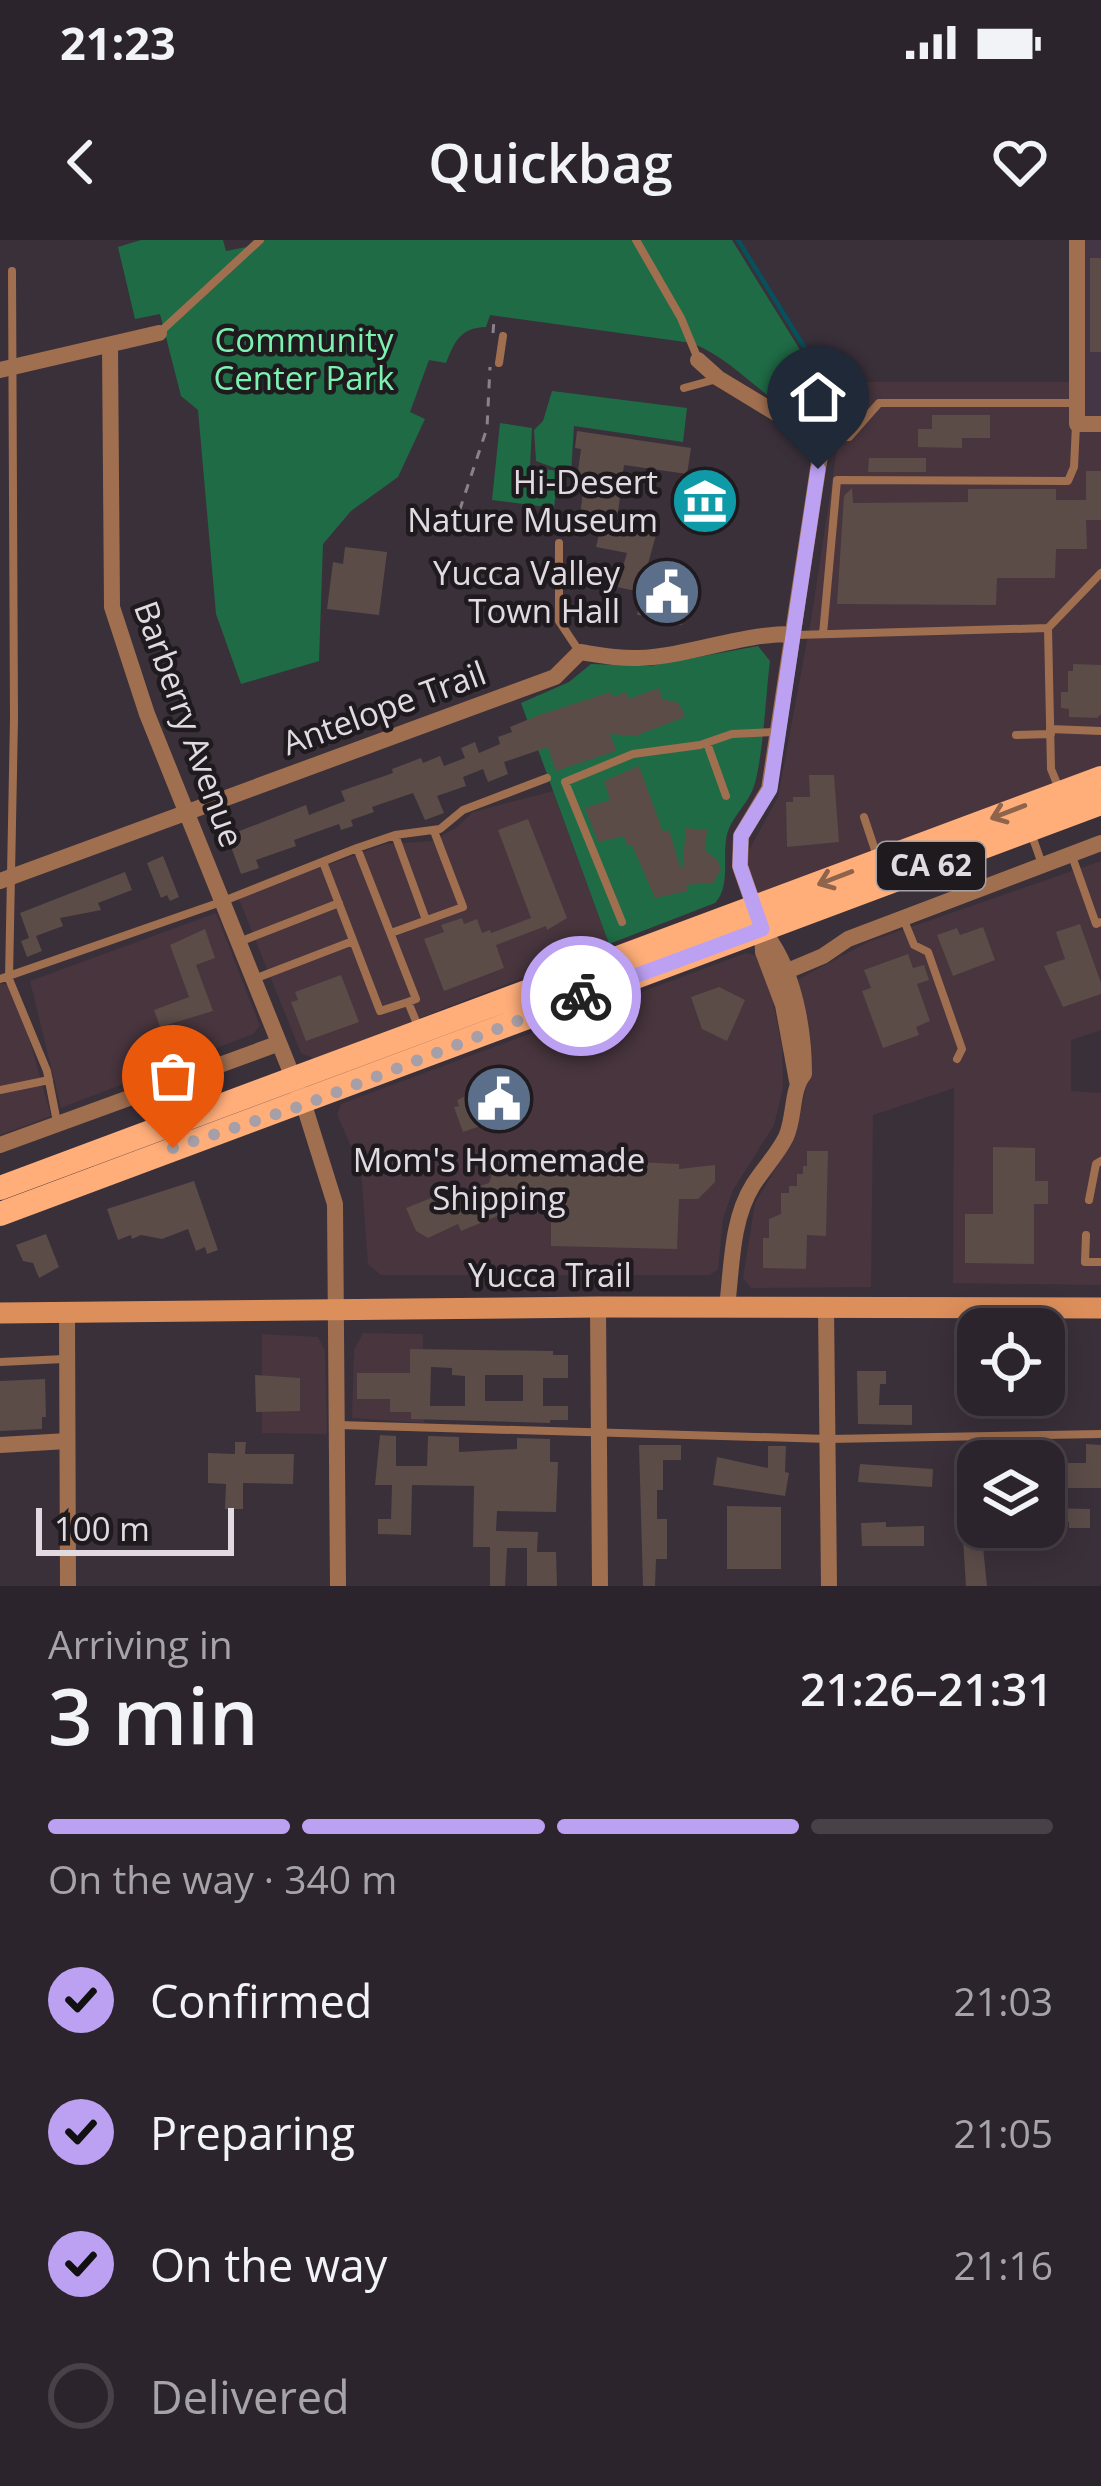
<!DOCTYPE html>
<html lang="en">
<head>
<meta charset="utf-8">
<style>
	body { margin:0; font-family:"Open Sans",sans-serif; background:#342c34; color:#f1f3f6; height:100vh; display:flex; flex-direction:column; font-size:45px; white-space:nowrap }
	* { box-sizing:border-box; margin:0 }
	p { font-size:39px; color:#a6a4a9 }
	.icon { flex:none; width:66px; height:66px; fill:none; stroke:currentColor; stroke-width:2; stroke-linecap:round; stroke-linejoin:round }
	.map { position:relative; height:1346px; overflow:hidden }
	.details { display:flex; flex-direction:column; background:#2c242c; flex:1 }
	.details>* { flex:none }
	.buttons { position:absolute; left:957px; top:1068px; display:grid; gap:24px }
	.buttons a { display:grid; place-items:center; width:108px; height:108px; border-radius:24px; background:#2c242c; box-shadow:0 6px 30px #0003,0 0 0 3px #484148; font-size:60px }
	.scale { position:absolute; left:36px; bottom:30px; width:198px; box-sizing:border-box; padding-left:12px; border:6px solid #e1dbe1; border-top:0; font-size:33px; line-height:42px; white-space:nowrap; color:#e1dbe1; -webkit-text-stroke:9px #1e1a1e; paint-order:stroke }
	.pin { position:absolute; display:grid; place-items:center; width:102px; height:102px; color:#fff; margin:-123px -51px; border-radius:50% 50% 50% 0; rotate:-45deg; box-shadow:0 0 12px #0007 }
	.pin .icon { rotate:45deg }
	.courier { position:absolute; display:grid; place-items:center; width:120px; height:120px; margin:-60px; border:9px solid #bca0f2; border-radius:50%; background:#fff; color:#222; box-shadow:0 3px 15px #0007 }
	.summary em { font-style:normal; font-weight:600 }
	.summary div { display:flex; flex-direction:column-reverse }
	.summary { display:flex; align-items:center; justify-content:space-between; height:204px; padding:0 48px }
	h1 { font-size:78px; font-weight:600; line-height:90px }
	.bar { display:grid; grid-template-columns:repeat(4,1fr); gap:18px 12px; align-content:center; height:144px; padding:0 48px }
	.bar i { height:15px; border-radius:9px; background:#484148 }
	.bar .selected { background:#bca0f2 }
	.bar p { grid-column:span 4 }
	ol { padding:0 48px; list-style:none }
	li { display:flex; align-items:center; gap:36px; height:132px }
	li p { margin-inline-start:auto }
	li .icon { padding:12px; border-radius:50%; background:#bca0f2; color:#111; stroke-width:4 }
	li:last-child { color:#a6a4a9 }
	li i { width:66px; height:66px; border:6px solid #484148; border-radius:50% }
	.status { display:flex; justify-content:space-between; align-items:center; height:84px; padding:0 60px; background:#2c242c; direction:ltr }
	.status svg { height:33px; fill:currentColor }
	header { display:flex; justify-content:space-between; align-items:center; height:156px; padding:0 48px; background:#2c242c; font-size:54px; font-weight:600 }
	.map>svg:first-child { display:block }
</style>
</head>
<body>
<div class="status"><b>21:23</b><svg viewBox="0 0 49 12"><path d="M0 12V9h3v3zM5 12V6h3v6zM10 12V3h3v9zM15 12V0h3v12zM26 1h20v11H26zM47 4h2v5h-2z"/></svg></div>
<header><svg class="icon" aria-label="back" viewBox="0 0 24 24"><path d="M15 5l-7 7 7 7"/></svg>Quickbag<svg class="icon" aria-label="heart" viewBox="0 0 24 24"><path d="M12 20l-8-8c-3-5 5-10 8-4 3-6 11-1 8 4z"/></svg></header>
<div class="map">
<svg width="1101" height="1346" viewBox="0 0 1101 1346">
	<rect width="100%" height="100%" fill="#3a303a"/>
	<!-- commercial -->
	<path fill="#48353e" d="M847 142H1083V175H1101V532L761 662 748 631 749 610 778 557 812 374Z
		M553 551 609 704 315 819 301 813 238 657 386 604 432 601 456 588 473 572Z
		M1101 621V790L1071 800V851L1101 853V1045L953 1043 954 848 873 875 871 1047 751 1048 743 1038 755 963 796 895 809 833 797 740 868 702Z
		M216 673 260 786 253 794 61 868 30 741Z
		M746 713 758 716 769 741 782 807 783 848 774 885 733 950 723 979 718 1029 710 1035H381L368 1024 361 930 337 874 341 864Z
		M0 744H14L51 876 0 895Z
		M363 1093 423 1094 424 1183 352 1178 354 1110Z
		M262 1094 318 1097 325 1111 327 1194 262 1193Z"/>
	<!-- built -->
	<path fill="#453645" d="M1084 0H1101V175L1083 176Z"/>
	<!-- green -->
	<path fill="#1f6b46" d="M141 0H223L226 11 262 4V0H732L820 142 823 155 816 182C769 168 738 121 692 103L490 75 486 87C460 88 455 101 446 123L429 120 410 172 425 179 398 237 351 271 323 304 319 421 241 444 216 374 198 170 181 156 160 74 135 79 118 7Z
		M552 151 687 168 683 202 574 186 571 234 536 221 534 190 543 181Z
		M500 183 532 188 530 227 558 231 554 268 492 260Z
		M758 406 770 421C766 450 763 527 752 551 744 569 729 579 726 600 723 621 730 647 715 663L609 704 521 463 569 442 591 424 650 426Z"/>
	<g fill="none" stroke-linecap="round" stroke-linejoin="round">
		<!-- stream -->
		<path stroke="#06515b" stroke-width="4.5" d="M738 0 824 139 826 160 822 186"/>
	</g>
	<!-- building -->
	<path fill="#5b4c48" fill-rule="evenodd" d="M1090 18H1101V112H1090Z
		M932 175H990V198H962V208L918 207V189H932Z
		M577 191 691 208 687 234 624 225 616 288 656 295 648 324 694 333 689 350 695 351 687 381 682 380V385L666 383 667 378 637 375 641 352 617 347 627 313 596 307 603 277 580 274 583 253 575 252 581 209 575 208Z
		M869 218H926V232H868Z
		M1086 231H1101V280H1086L1087 309H1056L1055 338H997L996 365 837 364 844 256 852 248 853 263 968 262V249H1056V260H1086Z
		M682 236 733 241 727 287 678 280Z
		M345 307 387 312 379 375 327 369 333 322 343 324Z
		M1073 424 1101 425V474L1097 478 1069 477V469L1061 468V452H1068V431H1073Z
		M659 448 662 459 679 463 685 477 635 496 610 494 616 511 556 531 548 507 504 522 508 534 488 542 483 529 463 537 466 546 437 556 444 573 425 580 413 553 372 567 374 572 351 580 353 586 341 590 339 584 294 600 296 606 256 620 259 628 241 634 227 596 306 565 309 575 345 561 341 551 393 533 392 529 421 518 423 523 440 516 444 526 465 518 461 508 475 502 479 513 500 504 498 497 512 492 510 487 539 475 611 452 613 457 626 452 629 459Z
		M639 526 663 592 669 590 682 632 686 588 707 590 705 610 718 621 721 630 713 643 686 645 688 651 655 658 632 605H627L624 596 598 602 585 568 610 560 604 541Z
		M809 535H834L839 602 787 607 786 562H793V557H810Z
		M528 579 567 678 547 690 546 686 496 705 504 728 444 751 424 699 444 692 441 685 462 678 464 684 477 679 482 693 490 690 491 693 531 678 498 590Z
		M163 616 179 657 170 661 167 655 161 658 147 623Z
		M125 632 132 650 98 663 101 670 60 678 63 686 36 696 42 711 27 717 21 701 29 698 20 673Z
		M1080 684 1101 743V754L1063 767 1044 726 1065 719 1056 692Z
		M983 687 995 720 953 736 937 695 957 688 960 695Z
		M205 689 215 718 196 725 213 771 160 787 154 770 189 757 170 705Z
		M908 714 913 728 924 725 929 740 917 744 930 781 916 787 919 795 883 808 862 751 871 748 864 730Z
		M341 735 359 782 306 801 291 762 298 760 295 752Z
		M719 747 745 760 727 801 702 789 691 757Z
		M505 844 515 874 463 892 454 867 459 866 457 860 487 846 488 850Z
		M993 907 1035 908V941H1048V964H1034V1024L965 1023V974H993Z
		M807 911H828L826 996 807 995 806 1029 763 1028V998H769V979L781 974V953H789V946H797V934H803V926H807Z
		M593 920 679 924V929L715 925V942L698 959H679L677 1009 551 1006V963L521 962 498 971 500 975 461 991 458 984 428 998 416 991 406 968 441 954 449 957 489 943 492 934 517 925 592 924Z
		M194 941 218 1010 207 1014 205 1007 196 1011 188 989 162 999 141 995 132 999 131 995 118 1000 107 969Z
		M46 994 59 1027 39 1038 33 1023 23 1021 16 1005Z
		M410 1109 553 1111V1115H568V1138H543V1166H568V1180H550V1183L411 1179V1172H390V1159H357V1133H410ZM431 1127 452 1128V1135L465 1136V1166H430ZM485 1135H523V1161H485Z
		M857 1131H886V1144H880L879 1165H912V1185L858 1184Z
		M255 1135 300 1138V1171L256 1172Z
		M45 1139 46 1177H42V1189L0 1191V1141Z
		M380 1195 396 1196V1226H427L428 1196 459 1197V1212L517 1209V1198L550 1199V1222H558L556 1272 497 1271 496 1291 538 1292 537 1312H556L557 1346H527V1308H507L505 1346H490V1307H473L474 1246 412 1245 411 1295 378 1294V1279H391L392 1245H375Z
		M235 1202H246L245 1214H294L293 1244 243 1243V1269H225L226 1244 208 1243V1213L235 1214Z
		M1086 1204 1101 1205V1248H1044V1223H1086Z
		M639 1205H681V1220H663V1250H657V1279H667V1319H656L655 1346H643Z
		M768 1206H786L785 1232 789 1233 785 1256 713 1245 717 1217 768 1228Z
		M860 1224 933 1229 932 1247 858 1242Z
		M727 1266 781 1267V1329H727Z
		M1047 1268 1090 1269V1288H1069V1282L1048 1283Z
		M886 1282V1287L924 1286V1306H862L861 1283Z
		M982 1297 987 1346H966L963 1299Z"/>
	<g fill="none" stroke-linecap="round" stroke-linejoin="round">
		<!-- path -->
		<path stroke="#8a828a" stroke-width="3" stroke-dasharray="9 9" stroke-linecap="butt" d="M493 93 494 80
			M454 287 487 188 490 127"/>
		<!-- lane -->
		<path stroke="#a06f50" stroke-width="8" d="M636 0 681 78 698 119
			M12 31 14 479 9 739 47 831 57 882
			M159 93 260 0
			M499 123 503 96
			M684 148 717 139
			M824 196 849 197 879 163H1075
			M559 303V381L579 411
			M1048 388 1051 529 1060 551
			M823 394 837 240 1068 241 1074 227 1076 185
			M796 395 1048 388 1101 333
			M1050 489 1101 491
			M1016 495 1051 494
			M707 503 726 556
			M864 577 877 616
			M1031 593 1042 624
			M395 595 426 680
			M357 608 416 759 408 762 418 786
			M1072 616 1096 684 1101 682
			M323 622 380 771 408 762
			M903 678 914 705 928 712 962 809 957 819
			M622 682 565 542 633 514 700 505 732 494 775 492
			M391 693 463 667 434 591
			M239 702 339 663
			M0 739 221 662 357 608 395 595 440 589 463 570 547 538
			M254 739 353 701
			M0 850 49 840
			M1089 960 1096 924 1101 921
			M1086 995 1085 1022H1101
			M0 1122 64 1119
			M338 1185 829 1199 1101 1194"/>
		<!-- street -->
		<path stroke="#a06f50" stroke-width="16" d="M1077 0V184H1101
			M110 105 112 367 147 474 304 865 335 964 338 1346
			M698 120 718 138 799 187 823 196 769 549 741 596 740 626 762 689 763 712 783 765 797 841
			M0 130 159 93
			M0 641 555 437 580 412C599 415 619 419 638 418 690 416 738 394 791 394
			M785 732 823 716 848 699 1101 603
			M0 905 277 804
			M826 1066 829 1346
			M598 1067 600 1346
			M727 1067C732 1027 731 980 753 945 763 929 777 915 786 897 795 878 791 849 804 834 804 787 793 726 762 690
			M67 1071 68 1346
			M0 1205 67 1201"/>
		<!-- secondary -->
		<path stroke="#dd8f5b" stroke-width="21" d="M0 1073 598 1067 1101 1068"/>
		<!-- primary -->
		<path stroke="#ffae7a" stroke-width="24" d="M0 948 1101 538
			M0 974C367 838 734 700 1101 563"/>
	</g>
	<!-- one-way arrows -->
	<defs><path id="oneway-shaft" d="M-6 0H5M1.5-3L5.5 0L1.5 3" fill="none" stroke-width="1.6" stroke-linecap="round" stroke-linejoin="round" transform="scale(3)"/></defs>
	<g stroke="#8e644c">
		<use href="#oneway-shaft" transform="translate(1008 572) rotate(159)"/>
		<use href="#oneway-shaft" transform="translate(835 638) rotate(159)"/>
	</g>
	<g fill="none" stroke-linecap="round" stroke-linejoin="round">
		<!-- done -->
		<path stroke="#a79fa7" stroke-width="12" stroke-dasharray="0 21.6" d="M173 908 304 865 581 756"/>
		<!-- route -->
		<path stroke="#bca0f2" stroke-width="15" d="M581 756 762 689 740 626 741 596 770 549 818 229"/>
	</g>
	<!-- icons -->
	<defs>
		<symbol id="museum-disc" viewBox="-11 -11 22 22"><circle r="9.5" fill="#0f9aa8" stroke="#1e1a1e"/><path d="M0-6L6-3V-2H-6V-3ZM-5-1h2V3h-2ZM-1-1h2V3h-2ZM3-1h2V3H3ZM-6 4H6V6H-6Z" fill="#fff"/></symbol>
		<symbol id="civic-disc" viewBox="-11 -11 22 22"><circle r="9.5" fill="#5c6f8a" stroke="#1e1a1e"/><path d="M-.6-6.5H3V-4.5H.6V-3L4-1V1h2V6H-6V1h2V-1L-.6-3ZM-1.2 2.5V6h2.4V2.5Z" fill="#fff"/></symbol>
	</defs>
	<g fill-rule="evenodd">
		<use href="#museum-disc" x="667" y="223" width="76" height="76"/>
		<use href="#civic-disc" x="629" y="314" width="76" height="76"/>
		<use href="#civic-disc" x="461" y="821" width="76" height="76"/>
	</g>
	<g text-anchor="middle" stroke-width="9" stroke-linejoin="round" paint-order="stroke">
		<!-- shield labels -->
		<rect fill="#1e1a1e" stroke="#a6a1a6" stroke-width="3" x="877" y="602" width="108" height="48" rx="9"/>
		<g font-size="30" font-weight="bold" fill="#e1dbe1">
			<text x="931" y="636">CA 62</text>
		</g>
		<!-- park labels -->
		<g font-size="33" fill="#7cf2b1" stroke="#1e1a1e">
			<text x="304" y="112">Community<tspan x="304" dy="38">Center Park</tspan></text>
		</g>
		<!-- poi labels -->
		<g font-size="33" fill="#e1dbe1" stroke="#1e1a1e" text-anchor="end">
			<text x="658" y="254">Hi-Desert<tspan x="658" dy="38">Nature Museum</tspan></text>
			<text x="620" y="345">Yucca Valley<tspan x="620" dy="38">Town Hall</tspan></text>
			<text x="499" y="932" text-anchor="middle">Mom's Homemade<tspan x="499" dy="38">Shipping</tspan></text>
		</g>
		<!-- street labels -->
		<g font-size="33" fill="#e1dbe1" stroke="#1e1a1e">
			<text transform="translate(384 468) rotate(-20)" y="12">Antelope Trail</text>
			<text transform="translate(189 484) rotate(70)" y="12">Barberry Avenue</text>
			<text x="550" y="1047">Yucca Trail</text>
		</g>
	</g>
</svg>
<div class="buttons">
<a><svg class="icon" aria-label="locate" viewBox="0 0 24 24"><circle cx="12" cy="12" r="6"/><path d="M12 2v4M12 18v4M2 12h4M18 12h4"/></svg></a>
<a><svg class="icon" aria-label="layers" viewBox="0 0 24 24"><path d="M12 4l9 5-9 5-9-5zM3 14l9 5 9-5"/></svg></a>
</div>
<div class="scale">100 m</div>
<div class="pin" style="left:173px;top:908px;background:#ea580c"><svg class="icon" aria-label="bag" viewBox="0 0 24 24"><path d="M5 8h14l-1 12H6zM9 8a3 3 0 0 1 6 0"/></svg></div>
<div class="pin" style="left:818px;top:229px;background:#1f2937"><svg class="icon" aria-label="home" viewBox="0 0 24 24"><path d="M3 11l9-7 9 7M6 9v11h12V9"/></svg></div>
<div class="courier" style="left:581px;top:756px"><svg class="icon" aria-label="bike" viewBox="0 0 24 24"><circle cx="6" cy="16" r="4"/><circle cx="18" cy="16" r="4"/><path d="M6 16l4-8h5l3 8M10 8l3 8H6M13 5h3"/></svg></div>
</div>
<section class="details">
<div class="summary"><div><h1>3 min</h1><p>Arriving in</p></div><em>21:26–21:31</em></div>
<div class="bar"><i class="selected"></i><i class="selected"></i><i class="selected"></i><i></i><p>On the way · 340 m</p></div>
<ol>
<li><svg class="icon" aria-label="check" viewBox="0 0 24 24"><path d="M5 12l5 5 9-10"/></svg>Confirmed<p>21:03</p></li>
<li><svg class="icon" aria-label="check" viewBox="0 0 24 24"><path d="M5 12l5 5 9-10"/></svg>Preparing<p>21:05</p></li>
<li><svg class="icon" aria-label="check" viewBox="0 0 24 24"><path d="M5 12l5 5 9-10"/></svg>On the way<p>21:16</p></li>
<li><i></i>Delivered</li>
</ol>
</section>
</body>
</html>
